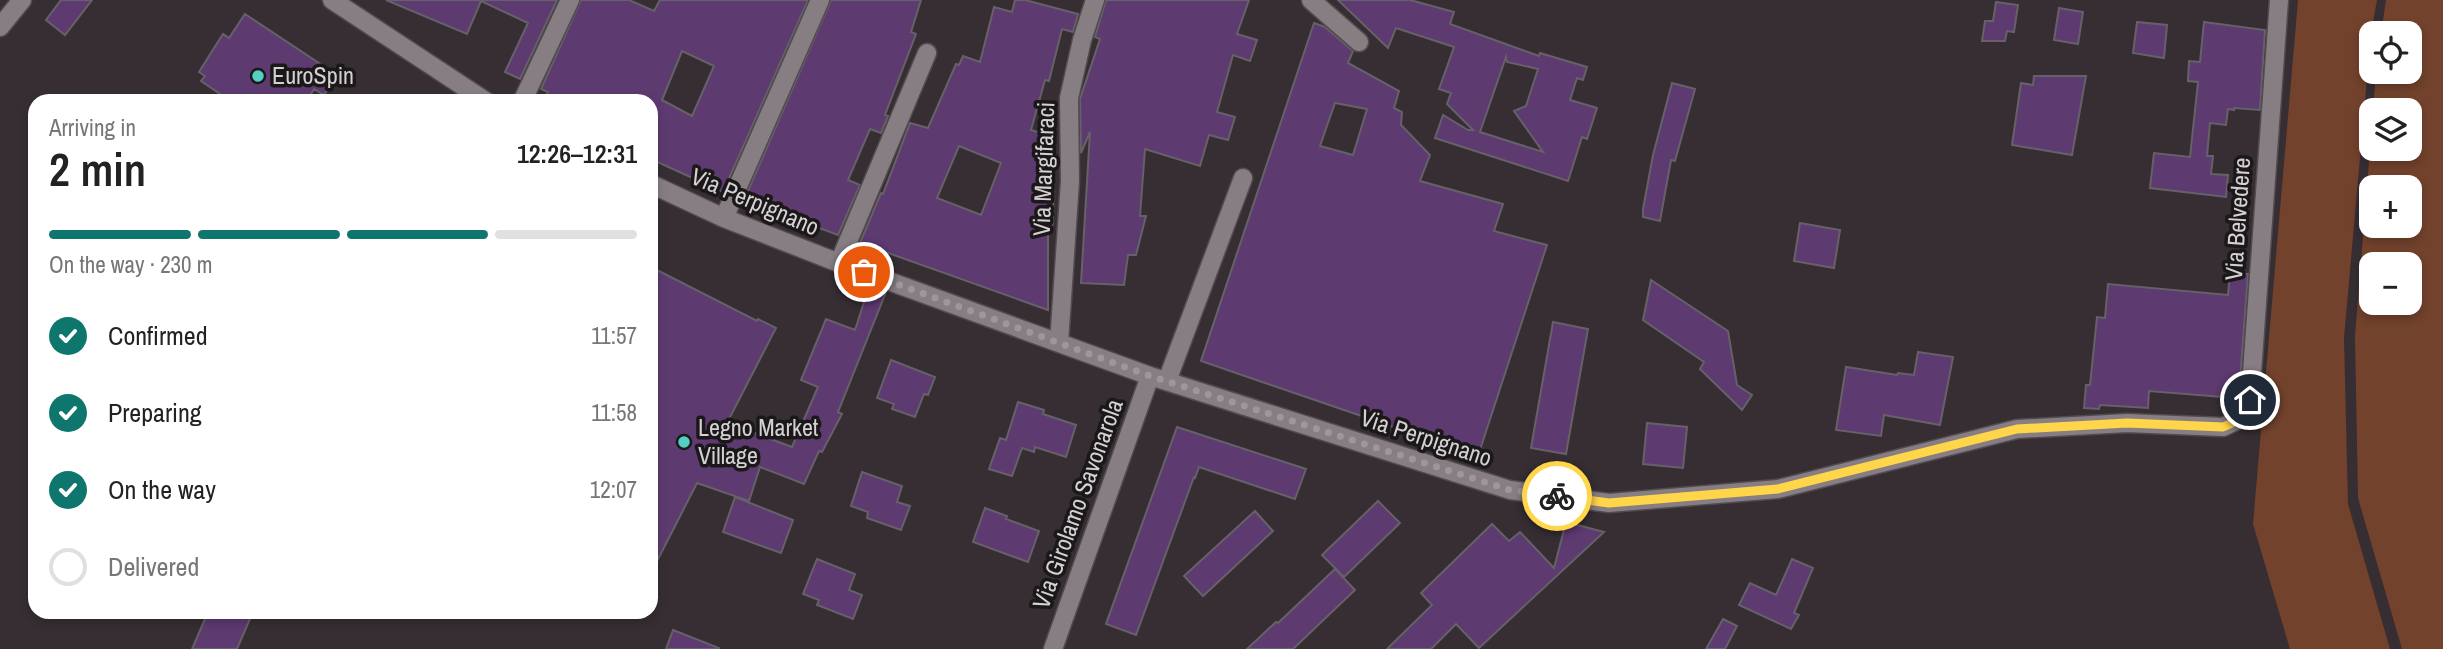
<!DOCTYPE html>
<html lang="en">
<head>
<meta charset="utf-8">
<style>
	body { margin:0; font-family:"Archivo Narrow",sans-serif; background:#f6f6f6; color:#222; height:100vh; display:flex; flex-direction:column; font-size:26px; white-space:nowrap }
	* { box-sizing:border-box; margin:0 }
	p { font-size:23px; color:#767676 }
	.icon { flex:none; width:38px; height:38px; fill:none; stroke:currentColor; stroke-width:2; stroke-linecap:round; stroke-linejoin:round }
	.map { position:relative; flex:1; overflow:hidden }
	.sheet { position:absolute; left:28px; top:94px; width:630px; height:525px; display:flex; flex-direction:column; background:#fff; border-radius:21px; box-shadow:0 4px 10px #0003 }
	.sheet>* { flex:none }
	.fabs { position:absolute; left:2359px; top:21px; display:grid; gap:14px }
	.fabs a { display:grid; place-items:center; width:63px; height:63px; border-radius:14px; background:#fff; box-shadow:0 4px 10px #0003; font-size:35px }
	.pin { position:absolute; display:grid; place-items:center; width:60px; height:60px; color:#fff; margin:-30px; border:4px solid #fff; border-radius:50%; box-shadow:0 2px 7px #0007 }
	.courier { position:absolute; display:grid; place-items:center; width:70px; height:70px; margin:-35px; border:5px solid #ffd54a; border-radius:50%; background:#fff; color:#222; box-shadow:0 2px 9px #0007 }
	.summary em { font-style:normal; font-weight:600 }
	.summary div { display:flex; flex-direction:column-reverse }
	.summary { display:flex; align-items:center; justify-content:space-between; height:119px; padding:0 21px }
	h1 { font-size:46px; font-weight:600; line-height:52px }
	.bar { display:grid; grid-template-columns:repeat(4,1fr); gap:10px 7px; align-content:center; height:84px; padding:0 21px }
	.bar i { height:9px; border-radius:5px; background:#e0e0e0 }
	.bar .selected { background:#0f766e }
	.bar p { grid-column:span 4 }
	ol { padding:0 21px; list-style:none }
	li { display:flex; align-items:center; gap:21px; height:77px }
	li p { margin-inline-start:auto }
	li .icon { padding:7px; border-radius:50%; background:#0f766e; color:#fff; stroke-width:4 }
	li:last-child { color:#767676 }
	li i { width:38px; height:38px; border:4px solid #e0e0e0; border-radius:50% }
	.map>svg:first-child { display:block }
</style>
</head>
<body>
<div class="map">
<svg width="2443" height="649" viewBox="0 0 2443 649">
	<rect width="100%" height="100%" fill="#362e33"/>
	<!-- green -->
	<path fill="#72422c" fill-rule="evenodd" d="M2298 0H2377L2371 33 2344 338 2348 504 2390 649H2290L2253 524Z
		M2386 0H2443V649H2402L2358 498 2355 336 2371 137V149H2410V110H2373L2376 72H2410V33H2381ZM2371 187H2410V226H2371ZM2371 264H2410V303H2371Z"/>
	<!-- building -->
	<path fill="#5d3a70" stroke="#666169" stroke-width="2" fill-rule="evenodd" d="M61 0H92L65 35 46 20Z
		M386 0H557L520 79 505 72 528 23 481 1 467 34Z
		M581 0H629L654 11 660 0H808L723 192 651 159V102H543L548 92 541 89ZM682 51 714 66 692 116 662 100Z
		M831 0H921L911 32 916 34 885 115 888 116 881 133 870 129 848 180 860 185 838 235 744 200Z
		M1015 0H1025L1078 14 1073 32 1062 29 1049 81 1045 80 1031 130 1054 137 1053 223 1048 236V310L860 243 881 193 883 194 910 123 928 128 956 64 959 65 963 56 980 62 994 7 1012 12ZM959 146 1001 163 981 215 937 198Z
		M1106 0H1249L1237 34 1257 40 1250 61 1233 55 1217 112 1235 117 1228 140 1209 135 1200 166 1145 149 1140 216H1146L1136 255H1128L1124 285 1081 283 1090 132 1081 153 1080 99 1100 39 1095 37Z
		M1338 0H1410L1454 12 1450 24 1539 56 1540 53 1587 67 1583 80 1577 78 1570 100 1597 108 1587 139 1582 137 1568 181 1435 138 1443 115 1468 130H1473L1447 104 1451 93 1439 89 1454 47 1396 28 1388 48ZM1506 57 1507 62 1538 69 1526 106 1514 111 1543 152 1480 132Z
		M1996 2 2018 5 2014 32 2007 31 2005 41H1982L1985 21H1993Z
		M2059 8 2083 12 2078 44 2054 40Z
		M245 14 337 75 324 95 314 89 306 102H232L201 81 205 76 199 72 214 48 223 34 229 38Z
		M2137 22 2167 25 2164 58 2133 53Z
		M2204 22 2265 30 2260 110 2234 108V110L2228 109 2226 125 2210 123 2207 156H2213L2211 174 2228 175 2226 197 2150 188 2154 153 2190 157 2198 82 2188 81 2189 61 2200 62Z
		M1314 23 1325 27 1353 51 1348 63 1399 91 1394 108 1402 112 1401 125 1430 155 1420 181 1503 204 1494 231 1547 245 1478 456 1201 361ZM1335 103 1367 109 1353 155 1320 146Z
		M2034 76H2086L2072 155 2012 145 2021 83 2033 85Z
		M1672 83 1695 89 1675 161 1671 160 1660 221 1643 217V209L1653 155Z
		M1800 223 1840 230 1834 268 1794 261Z
		M651 267 757 321 758 319 776 328 727 423 792 447 818 387 801 380 826 319 855 330 865 299 876 288 886 292 838 412 842 414 822 452 819 451 804 484 760 467 749 501 697 483 651 573Z
		M2230 273 2248 274 2239 394 2223 397 2149 391 2148 408 2100 405 2099 409 2084 408 2086 385H2090L2097 317 2105 318 2108 284 2228 295Z
		M1651 280 1728 331 1737 385 1752 395 1742 410 1700 369 1704 362 1643 320Z
		M1553 322 1588 329 1566 454 1531 448Z
		M1918 352 1953 357 1940 425 1884 415 1881 436 1836 430 1846 367 1897 375 1898 373 1914 375Z
		M891 360 935 377 928 395 924 394 915 417 892 409 894 404 877 398Z
		M1018 402 1044 410 1043 414 1076 425 1066 457 1035 447 1034 452 1022 448 1012 476 989 469 1000 438 1006 440Z
		M1647 423 1687 427 1683 468 1643 464Z
		M1177 427 1306 469 1295 499 1199 467 1195 478 1194 477 1136 635 1106 624Z
		M862 472 902 486 897 502 910 506 901 530 867 518 868 512 851 506Z
		M735 497 793 520 781 553 723 532Z
		M1378 501 1400 523 1344 577 1322 555Z
		M985 508 1007 516 1006 519 1039 531 1028 562 973 542Z
		M1255 511 1273 531 1203 596 1184 576Z
		M1566 522 1604 532 1479 648 1456 624 1431 649H1387L1432 605 1421 593 1492 524 1509 541 1520 532 1554 568Z
		M817 559 855 574 849 590 862 595 853 619 817 605 819 600 803 594Z
		M1792 559 1813 568 1794 613 1799 615 1791 629 1739 605 1750 583 1776 595Z
		M1335 569 1355 590 1293 649H1247L1276 622 1278 623Z
		M208 612H253L237 649H192Z
		M1723 619 1737 626 1725 649H1706Z
		M673 630 719 648 718 649H666Z"/>
	<g fill="none" stroke-linecap="round" stroke-linejoin="round">
		<defs>
			<path id="minor" d="M332 0 487 102
				M1311 0 1359 42
				M0 27 22 0
				M522 102 570 0
				M651 184 724 218 839 263 1150 376 1510 490 1609 503 1778 489 2017 429 2127 423 2223 427 2240 419 2250 400 2279 0
				M724 218 820 0
				M839 263 927 53
				M1059 343 1070 181 1069 98 1082 40 1095 0
				M1167 381 1243 178
				M1053 649 1150 376"/>
		</defs>
		<!-- minor casing -->
		<use href="#minor" stroke="#514a4e" stroke-width="21"/>
		<!-- minor -->
		<use href="#minor" stroke="#877e83" stroke-width="18"/>
	</g>
	<g fill="none" stroke-linecap="round" stroke-linejoin="round">
		<!-- done -->
		<path stroke="#9d979b" stroke-width="7" stroke-dasharray="0 12.6" d="M864 272 1150 376 1510 490 1557 496"/>
		<!-- route -->
		<path stroke="#ffd54a" stroke-width="9" d="M1557 496 1609 503 1778 489 2017 429 2127 423 2223 427 2241 419 2250 400"/>
	</g>
	<!-- markers -->
	<g fill="#55cec5" stroke="#1b181a" stroke-width="2.5">
		<circle cx="258" cy="76" r="7"/>
		<circle cx="684" cy="442" r="7"/>
	</g>
	<g text-anchor="middle" stroke-width="7" stroke-linejoin="round" paint-order="stroke">
		<!-- poi labels -->
		<g font-size="24" fill="#d5d0d3" stroke="#1b181a" text-anchor="start">
			<text x="272" y="84">EuroSpin</text>
			<text x="698" y="436">Legno Market<tspan x="698" dy="28">Village</tspan></text>
		</g>
		<!-- street labels -->
		<g font-size="24" fill="#d5d0d3" stroke="#1b181a">
			<text transform="translate(1044 169) rotate(-88)" y="8">Via Margifaraci</text>
			<text transform="translate(755 202) rotate(23)" y="8">Via Perpignano</text>
			<text transform="translate(2238 219) rotate(-86)" y="8">Via Belvedere</text>
			<text transform="translate(1426 438) rotate(18)" y="8">Via Perpignano</text>
			<text transform="translate(1078 504) rotate(-70)" y="8">Via Girolamo Savonarola</text>
		</g>
	</g>
</svg>
<div class="fabs">
<a><svg class="icon" aria-label="locate" viewBox="0 0 24 24"><circle cx="12" cy="12" r="6"/><path d="M12 2v4M12 18v4M2 12h4M18 12h4"/></svg></a>
<a><svg class="icon" aria-label="layers" viewBox="0 0 24 24"><path d="M12 4l9 5-9 5-9-5zM3 14l9 5 9-5"/></svg></a>
<a>+</a>
<a>−</a>
</div>
<div class="pin" style="left:864px;top:272px;background:#ea580c"><svg class="icon" aria-label="bag" viewBox="0 0 24 24"><path d="M5 8h14l-1 12H6zM9 8a3 3 0 0 1 6 0"/></svg></div>
<div class="pin" style="left:2250px;top:400px;background:#1f2937"><svg class="icon" aria-label="home" viewBox="0 0 24 24"><path d="M3 11l9-7 9 7M6 9v11h12V9"/></svg></div>
<div class="courier" style="left:1557px;top:496px"><svg class="icon" aria-label="bike" viewBox="0 0 24 24"><circle cx="6" cy="16" r="4"/><circle cx="18" cy="16" r="4"/><path d="M6 16l4-8h5l3 8M10 8l3 8H6M13 5h3"/></svg></div>
<section class="sheet">
<div class="summary"><div><h1>2 min</h1><p>Arriving in</p></div><em>12:26–12:31</em></div>
<div class="bar"><i class="selected"></i><i class="selected"></i><i class="selected"></i><i></i><p>On the way · 230 m</p></div>
<ol>
<li><svg class="icon" aria-label="check" viewBox="0 0 24 24"><path d="M5 12l5 5 9-10"/></svg>Confirmed<p>11:57</p></li>
<li><svg class="icon" aria-label="check" viewBox="0 0 24 24"><path d="M5 12l5 5 9-10"/></svg>Preparing<p>11:58</p></li>
<li><svg class="icon" aria-label="check" viewBox="0 0 24 24"><path d="M5 12l5 5 9-10"/></svg>On the way<p>12:07</p></li>
<li><i></i>Delivered</li>
</ol>
</section>
</div>
</body>
</html>
